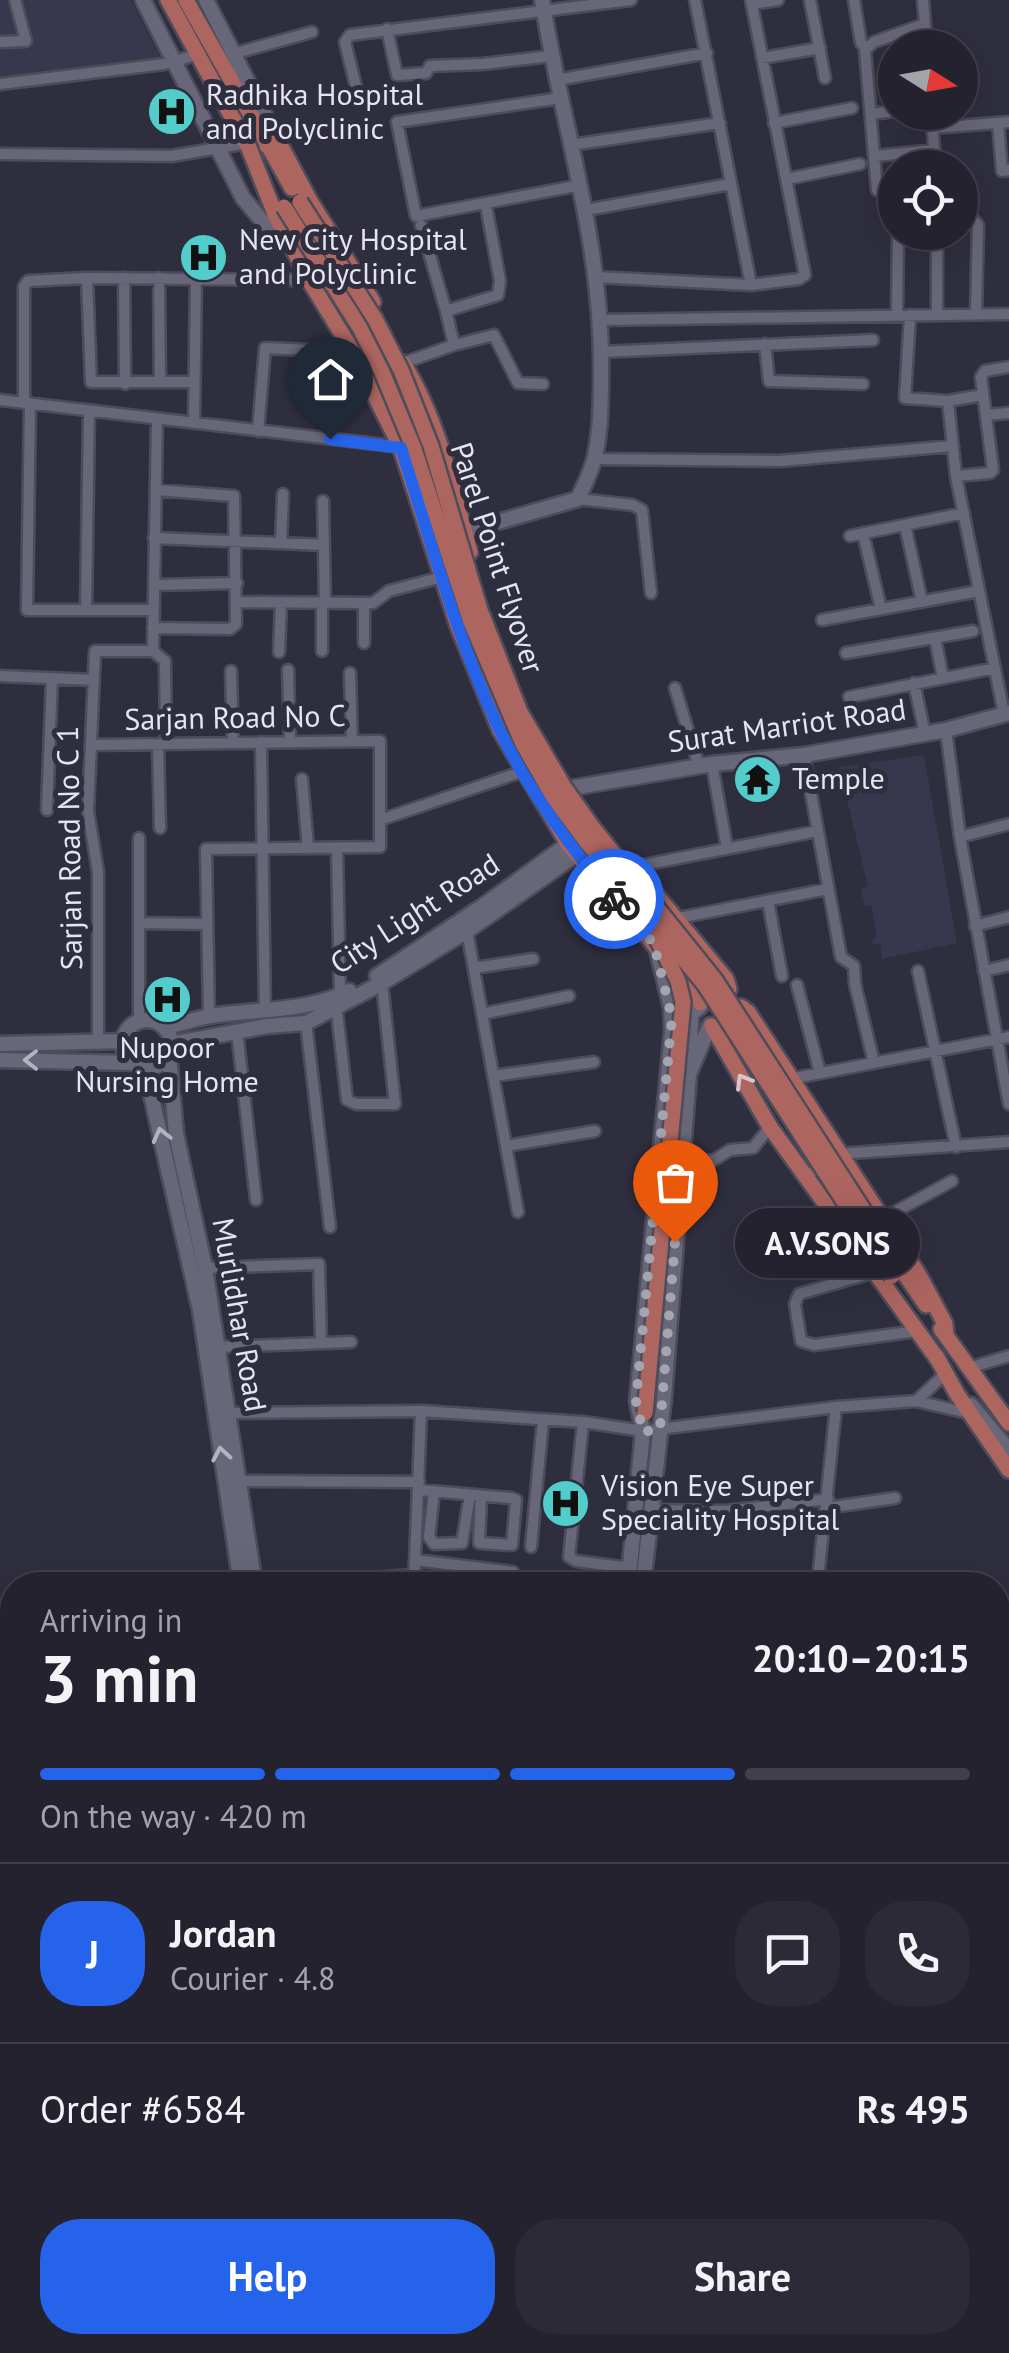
<!DOCTYPE html>
<html lang="en">
<head>
<meta charset="utf-8">
<style>
	body { margin:0; font-family:"PT Sans",sans-serif; background:#2b2a36; color:#f1f3f6; height:100vh; display:flex; flex-direction:column; font-size:38px; white-space:nowrap }
	* { box-sizing:border-box; margin:0 }
	p { font-size:32px; color:#a3a4aa }
	.icon { flex:none; width:55px; height:55px; fill:none; stroke:currentColor; stroke-width:2; stroke-linecap:round; stroke-linejoin:round }
	.map { position:relative; flex:1; overflow:hidden }
	.details { position:absolute; left:0px; top:1572px; width:1010px; height:782px; display:flex; flex-direction:column; background:#23222e; border-radius:40px 40px 0 0; box-shadow:0 10px 40px #0002,0 0 0 2px #403f4a }
	.details>* { flex:none }
	.needle { width:65px; rotate:101deg }
	.fabs { position:absolute; left:878px; top:30px; display:grid; gap:20px }
	.fabs a { display:grid; place-items:center; width:100px; height:100px; border-radius:50%; background:#23222e; box-shadow:0 10px 40px #0002,0 0 0 2px #403f4a; font-size:50px }
	.pin { position:absolute; display:grid; place-items:center; width:85px; height:85px; color:#fff; margin:-102px -42px; border-radius:50% 50% 50% 0; rotate:-45deg; box-shadow:0 0 10px #0007 }
	.pin .icon { rotate:45deg }
	.courier { position:absolute; display:grid; place-items:center; width:100px; height:100px; margin:-50px; border:8px solid #2563eb; border-radius:50%; background:#fff; color:#222; box-shadow:0 2px 12px #0007 }
	.bubble { position:absolute; height:70px; border-radius:35px; background:#23222e; box-shadow:0 10px 40px #0002,0 0 0 2px #403f4a; font-size:32px; font-weight:600; line-height:70px; text-align:center }
	.headline em { font-style:normal; font-weight:600 }
	.headline div { display:flex; flex-direction:column-reverse }
	.headline { display:flex; align-items:center; justify-content:space-between; height:170px; padding:0 40px }
	h1 { font-size:65px; font-weight:600; line-height:75px }
	.bar { display:grid; grid-template-columns:repeat(4,1fr); gap:15px 10px; align-content:center; height:120px; padding:0 40px }
	.bar i { height:12px; border-radius:8px; background:#403f4a }
	.bar .on { background:#2563eb }
	.bar p { grid-column:span 4 }
	.line { display:flex; align-items:center; gap:25px; padding:0 40px; border-top:2px solid #403f4a }
	.line div { flex:1 }
	.round { display:grid; place-items:center; flex:none; width:105px; height:105px; border-radius:40px; background:#2b2a36 }
	.primary-button { display:flex; gap:20px; margin-top:auto; padding:20px 40px }
	.primary-button a { flex:1; height:115px; border-radius:40px; background:#2563eb; color:#fff; font-size:40px; font-weight:600; line-height:115px; text-align:center }
	.primary-button a+a { background:#2b2a36; color:#f1f3f6 }
	.map>svg:first-child { display:block }
</style>
</head>
<body>
<div class="map">
<svg width="1009" height="2353" viewBox="0 0 1009 2353">
	<rect width="100%" height="100%" fill="#2f2e3e"/>
	<!-- built -->
	<path fill="#38374d" d="M0 0H131L164 64 0 84Z
		M924 755 957 943 882 959 880 944H872L873 939 877 937 871 905 865 906 861 889 868 886 839 767Z"/>
	<g fill="none" stroke-linecap="round" stroke-linejoin="round">
		<defs>
			<path id="street" d="M695 0 751 285
				M810 0 825 78
				M854 0 861 43 866 47
				M923 0 927 48
				M752 4 778 0
				M387 29 397 75 426 73 430 66 483 64 551 56
				M0 42 26 41 15 0
				M236 53 312 32
				M762 58 820 48
				M557 80 707 53
				M0 84 164 64 199 54
				M356 87 345 42 350 35 631 0
				M561 98 397 122 416 216 581 185
				M932 112 935 168
				M871 114 895 111
				M774 123 852 108
				M998 123 1002 171 1009 170
				M933 128 1009 122
				M571 145 720 123
				M0 154 172 156 247 143
				M875 156 935 150
				M787 179 860 164
				M895 187 877 190 865 50 874 42 925 24
				M586 210 730 184
				M960 215 970 216 978 225 976 314
				M421 225 446 311
				M595 277 751 285 799 279 805 275 751 0
				M87 278 91 382H194
				M124 278 125 384
				M159 278 160 382
				M897 315 898 232
				M910 315 905 398 948 401 956 476 1004 714
				M937 315V232
				M602 320 1009 314
				M765 344 769 381 863 384
				M454 345 494 335 518 383 543 384
				M601 352 873 340
				M403 363 454 345 446 311 498 295 500 281 487 211
				M0 400 402 447
				M948 401 983 395
				M24 403V286L28 281 87 278 309 280
				M30 403 27 610H153
				M986 415 1009 413
				M194 423 196 279
				M258 431 265 348 353 352
				M595 459 780 461 953 446
				M956 476 990 473 993 470 981 377 985 371 1009 367
				M578 499 633 505 642 510 651 593
				M323 501 325 603
				M905 525 922 602
				M863 533 881 609
				M850 536 964 513
				M154 538 324 545
				M281 543 283 494
				M154 585 237 583
				M237 602 373 603 389 591 442 577
				M86 610 89 411
				M822 620 979 591
				M153 628 230 629 236 624 234 496 156 490
				M935 638 943 678
				M364 643V603
				M153 651 165 661 166 744
				M322 651V603
				M279 652 281 603
				M846 653 973 631
				M288 670 290 742
				M231 671 233 743
				M350 673 352 741
				M0 676 94 680
				M914 683 925 734
				M675 688 699 766
				M849 697 995 668
				M946 730 960 837 1009 1104
				M261 742 265 1011
				M158 744 160 828
				M91 745 380 741V820L524 771
				M804 755 841 957 854 966 855 984 874 1063
				M712 764 727 848
				M302 779 308 848
				M47 810 52 678
				M960 837 1009 824
				M337 848 340 996
				M633 867 818 831
				M768 901 782 976
				M678 918 828 889
				M139 923 207 924
				M975 926 1009 917
				M467 931 518 1212
				M474 968 533 959
				M918 971 956 1147
				M984 971 1009 965
				M797 985 820 1073
				M336 1004 347 1100 356 1104H395L382 983
				M482 1014 569 996
				M209 1016 206 849 380 847V820
				M139 1021V838
				M306 1023 330 1227
				M237 1031 256 1200
				M98 1044V872L88 811 95 651H153L157 419
				M493 1076 594 1062
				M790 1079 1009 1037
				M506 1146 595 1131
				M681 1164 714 1160 730 1150 753 1148 770 1127
				M808 1175 838 1154 1009 1142
				M882 1219 952 1181
				M205 1268 319 1264 321 1343
				M875 1272 799 1294 795 1304 801 1341 814 1345 917 1331
				M219 1347 351 1342
				M968 1368 1009 1356
				M945 1374 916 1401 968 1413
				M225 1413 421 1411 583 1422 643 1431 836 1407 916 1401
				M583 1422 569 1557 576 1561 630 1568
				M241 1481 419 1482
				M419 1490 511 1498 516 1500 512 1545 479 1543 481 1496
				M434 1492 429 1537 434 1544 462 1543 470 1495
				M826 1508 895 1498
				M651 1510 726 1511 828 1499
				M531 1547 543 1420
				M415 1560 513 1572
				M331 1581 414 1575
				M414 1585 421 1411
				M821 1585 819 1569 836 1407
				M998 1671 1009 1669
				M0 1888 12 1887
				M998 1988H1009
				M998 2147 1009 2146
				M514 2342 532 2343
				M808 2342 809 2353
				M912 2342 916 2353
				M953 2353 967 2346"/>
			<path id="secondary" d="M143 0 243 198 269 229 290 243
				M206 0 277 139
				M456 534 578 499C584 485 592 471 595 456 601 429 601 400 601 372 603 245 562 125 542 0
				M571 788 712 764 804 755 946 730 1009 713
				M377 976 483 906 568 844
				M123 1044a24 24 0 1 1 48 0a24 24 0 1 1-48 0Z
				M164 1027C180 1024 195 1019 210 1016 256 1009 307 1012 349 991
				M0 1044 123 1041
				M171 1044 267 1026 306 1023 382 983 467 931 583 850
				M169 1054 176 1134 205 1268 255 1585
				M0 1060 132 1063
				M690 1061 691 1014 700 1007
				M145 1068 200 1310 241 1585
				M971 1405 1009 1450
				M628 1585 643 1431 637 1401 672 1031 671 1007 655 942
				M643 1585 664 1398 689 1074 710 1025
				M375 2342 378 2353
				M394 2342 396 2353
				M554 2353 555 2342
				M568 2353 569 2342"/>
			<path id="primary" d="M168 0 250 150
				M186 0 292 188
				M247 143 275 214 309 280 353 352 401 448 458 626 500 730 568 844 661 953
				M267 146 277 139 310 201 373 302
				M403 363C438 420 453 488 470 552
				M633 867 726 979 729 989
				M675 971 700 1003
				M741 1007 748 1012 919 1275 945 1324 946 1335
				M712 1026 770 1127 939 1361
				M902 1270 926 1305
				M941 1329 1009 1423
				M936 1356 957 1394 1009 1470"/>
		</defs>
		<!-- street casing -->
		<use href="#street" stroke="#4c4c5a" stroke-width="15"/>
		<!-- secondary casing -->
		<use href="#secondary" stroke="#4c4c5a" stroke-width="19"/>
		<!-- primary casing -->
		<use href="#primary" stroke="#4c4c5a" stroke-width="20"/>
		<!-- street -->
		<use href="#street" stroke="#676779" stroke-width="10"/>
		<!-- secondary -->
		<use href="#secondary" stroke="#676779" stroke-width="14"/>
		<!-- primary -->
		<use href="#primary" stroke="#ad6560" stroke-width="15"/>
		<defs>
			<path id="primary-bridge" d="M300 202 375 319 401 370 431 446 480 610 520 712 564 787 593 828 715 980 902 1270
				M284 207 360 328 382 372 414 449 471 622 523 744 554 798 586 841 705 985 892 1276
				M645 1413 683 1002 678 981 655 935"/>
		</defs>
		<!-- primary-bridge casing -->
		<use href="#primary-bridge" stroke="#4c4c5a" stroke-width="20" stroke-linecap="butt"/>
		<!-- primary-bridge -->
		<use href="#primary-bridge" stroke="#ad6560" stroke-width="15"/>
	</g>
	<!-- one-way arrows -->
	<defs><path id="oneway-chevron" d="M-2-3.5L2.5 0L-2 3.5" fill="none" stroke-width="1.6" stroke-linecap="round" stroke-linejoin="round" transform="scale(2.5)"/></defs>
	<g stroke="#b2b3c0">
		<use href="#oneway-chevron" transform="translate(31 1060) rotate(-180)"/>
		<use href="#oneway-chevron" transform="translate(161 1135) rotate(-104)"/>
		<use href="#oneway-chevron" transform="translate(221 1454) rotate(-100)"/>
	</g>
	<use stroke="#d6c5cb" href="#oneway-chevron" transform="translate(743 1081) rotate(-121)"/>
	<g fill="none" stroke-linecap="round" stroke-linejoin="round">
		<!-- done -->
		<path stroke="#a5a5b1" stroke-width="10" stroke-dasharray="0 18" d="M614 899 654 944 672 1018 636 1401 643 1432 660 1429 675 1242"/>
		<!-- route -->
		<path stroke="#2563eb" stroke-width="12" d="M330 439 401 448C431 542 457 639 499 729 528 790 570 847 614 899"/>
	</g>
	<!-- icons -->
	<defs>
		<symbol id="hospital-disc" viewBox="-11 -11 22 22"><circle r="9.5" fill="#52cdcc" stroke="#2f2e3e"/><path d="M-5-5h3v3.5h4V-5h3V5h-3V1.5h-4V5h-3Z" fill="#111"/></symbol>
		<symbol id="temple-disc" viewBox="-11 -11 22 22"><circle r="9.5" fill="#52cdcc" stroke="#2f2e3e"/><path d="M0-6L5-2H3V0L6.5 2.5H4V6H1.5V3h-3V6H-4V2.5H-6.5L-3 0V-2H-5Z" fill="#111"/></symbol>
	</defs>
	<g fill-rule="evenodd">
		<use href="#hospital-disc" x="144" y="84" width="55" height="55"/>
		<use href="#hospital-disc" x="176" y="230" width="55" height="55"/>
		<use href="#temple-disc" x="730" y="752" width="55" height="55"/>
		<use href="#hospital-disc" x="140" y="972" width="55" height="55"/>
		<use href="#hospital-disc" x="538" y="1476" width="55" height="55"/>
	</g>
	<g text-anchor="middle" stroke-width="10" stroke-linejoin="round" paint-order="stroke">
		<!-- poi labels -->
		<g font-size="30" fill="#e4e5ef" stroke="#2f2e3e" text-anchor="start">
			<text x="206" y="105">Radhika Hospital<tspan x="206" dy="34">and Polyclinic</tspan></text>
			<text x="239" y="250">New City Hospital<tspan x="239" dy="34">and Polyclinic</tspan></text>
			<text x="792" y="789">Temple</text>
			<text x="167" y="1058" text-anchor="middle">Nupoor<tspan x="167" dy="34">Nursing Home</tspan></text>
			<text x="601" y="1496">Vision Eye Super<tspan x="601" dy="34">Speciality Hospital</tspan></text>
		</g>
		<!-- street labels -->
		<g font-size="30" fill="#e4e5ef" stroke="#2f2e3e">
			<text transform="translate(497 558) rotate(72)" y="10">Parel Point Flyover</text>
			<text transform="translate(235 718) rotate(-1)" y="10">Sarjan Road No C</text>
			<text transform="translate(787 726) rotate(-8)" y="10">Surat Marriot Road</text>
			<text transform="translate(70 848) rotate(-91)" y="10">Sarjan Road No C 1</text>
			<text transform="translate(415 914) rotate(-33)" y="10">City Light Road</text>
			<text transform="translate(239 1315) rotate(80)" y="10">Murlidhar Road</text>
		</g>
	</g>
</svg>
<div class="fabs">
<a><svg class="needle" viewBox="-14 -14 28 28"><path d="M0-13l5 13h-10z" fill="#e53935"/><path d="M0 13l5-13h-10z" fill="#a3a4aa"/></svg></a>
<a><svg class="icon" aria-label="locate" viewBox="0 0 24 24"><circle cx="12" cy="12" r="6"/><path d="M12 2v4M12 18v4M2 12h4M18 12h4"/></svg></a>
</div>
<div class="pin" style="left:675px;top:1242px;background:#ea580c"><svg class="icon" aria-label="bag" viewBox="0 0 24 24"><path d="M5 8h14l-1 12H6zM9 8a3 3 0 0 1 6 0"/></svg></div>
<div class="pin" style="left:330px;top:439px;background:#1f2937"><svg class="icon" aria-label="home" viewBox="0 0 24 24"><path d="M3 11l9-7 9 7M6 9v11h12V9"/></svg></div>
<div class="courier" style="left:614px;top:899px"><svg class="icon" aria-label="bike" viewBox="0 0 24 24"><circle cx="6" cy="16" r="4"/><circle cx="18" cy="16" r="4"/><path d="M6 16l4-8h5l3 8M10 8l3 8H6M13 5h3"/></svg></div>
<div class="bubble" style="left:735px;top:1208px;width:185px">A.V.SONS</div>
<section class="details">
<div class="headline"><div><h1>3 min</h1><p>Arriving in</p></div><em>20:10–20:15</em></div>
<div class="bar"><i class="on"></i><i class="on"></i><i class="on"></i><i></i><p>On the way · 420 m</p></div>
<div class="line" style="height:180px"><b class="round" style="background:#2563eb;color:#fff">J</b><div><b>Jordan</b><p>Courier · 4.8</p></div><a class="round"><svg class="icon" aria-label="chat" viewBox="0 0 24 24"><path d="M4 5h16v11H9l-5 4z"/></svg></a><a class="round"><svg class="icon" aria-label="phone" viewBox="0 0 24 24"><path d="M5 4h4l2 5-3 2q2 4 5 5l2-3 5 2v4C11 20 4 13 5 4z"/></svg></a></div>
<div class="line" style="height:130px"><div>Order #6584</div><b>Rs 495</b></div>
<div class="primary-button"><a>Help</a><a>Share</a></div>
</section>
</div>
</body>
</html>
